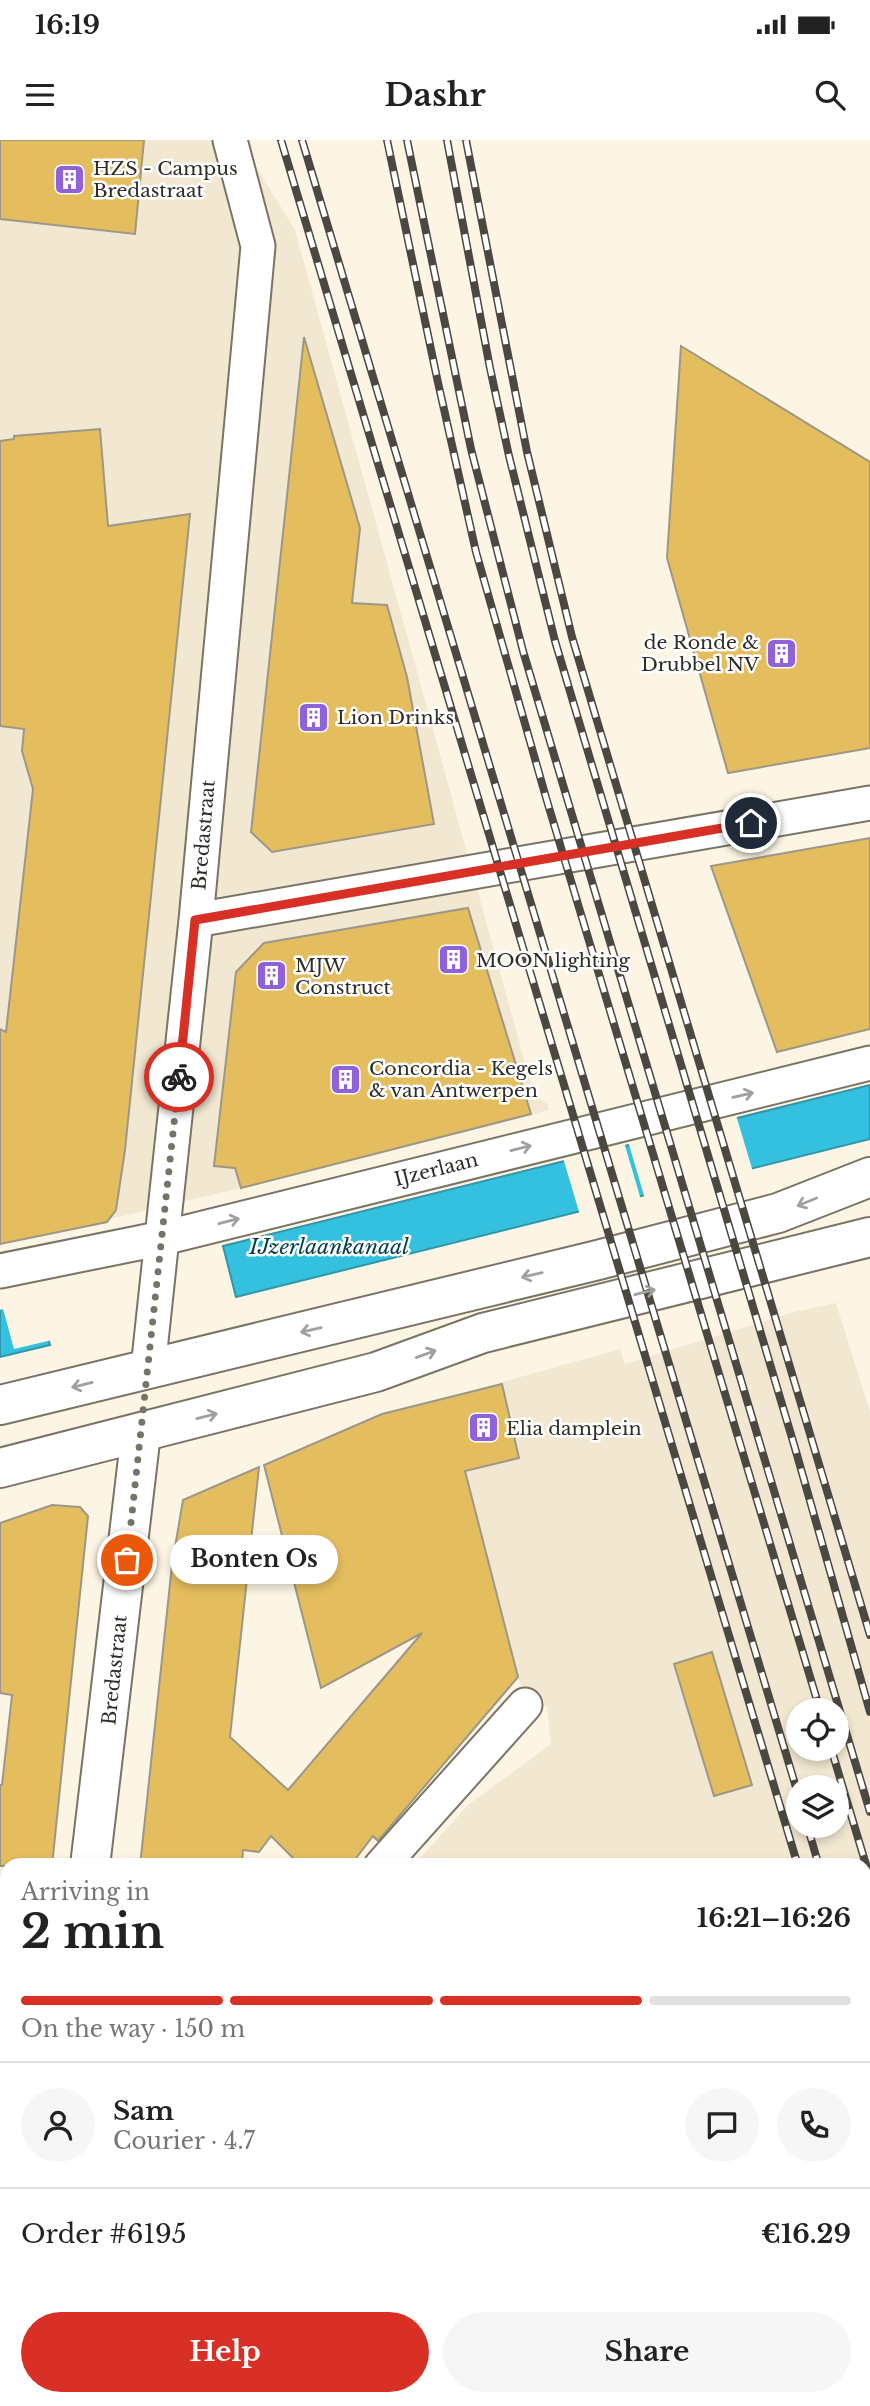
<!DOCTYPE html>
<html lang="en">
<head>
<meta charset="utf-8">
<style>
	body { margin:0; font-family:"Libre Baskerville",serif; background:#f6f6f6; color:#222; height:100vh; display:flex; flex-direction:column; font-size:26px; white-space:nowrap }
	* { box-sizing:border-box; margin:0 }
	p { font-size:23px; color:#767676 }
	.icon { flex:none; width:38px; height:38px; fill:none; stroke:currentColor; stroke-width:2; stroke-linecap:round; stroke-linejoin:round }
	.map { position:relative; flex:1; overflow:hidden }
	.side { position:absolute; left:0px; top:1718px; width:872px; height:548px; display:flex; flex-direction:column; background:#fff; border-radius:21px 21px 0 0; box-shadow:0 4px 10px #0003 }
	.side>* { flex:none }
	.buttons { position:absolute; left:786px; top:1558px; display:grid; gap:14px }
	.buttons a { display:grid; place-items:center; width:63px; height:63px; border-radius:50%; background:#fff; box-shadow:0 4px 10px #0003; font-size:35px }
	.pin { position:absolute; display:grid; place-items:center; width:60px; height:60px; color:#fff; margin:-30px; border:4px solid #fff; border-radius:50%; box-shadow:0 2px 7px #0007 }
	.courier { position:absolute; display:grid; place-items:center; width:70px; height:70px; margin:-35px; border:5px solid #d93025; border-radius:50%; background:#fff; color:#222; box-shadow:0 2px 9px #0007 }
	.bubble { position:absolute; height:49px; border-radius:24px; background:#fff; box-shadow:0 4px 10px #0003; font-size:23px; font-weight:800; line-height:49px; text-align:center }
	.head em { font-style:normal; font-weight:800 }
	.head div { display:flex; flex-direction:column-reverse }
	.head { display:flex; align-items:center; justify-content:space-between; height:119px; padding:0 21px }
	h1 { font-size:46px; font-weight:800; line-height:52px }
	.bar { display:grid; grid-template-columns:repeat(4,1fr); gap:10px 7px; align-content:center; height:84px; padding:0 21px }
	.bar i { height:9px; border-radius:5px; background:#e0e0e0 }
	.bar .on { background:#d93025 }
	.bar p { grid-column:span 4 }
	.line { display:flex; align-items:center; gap:18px; padding:0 21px; border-top:2px solid #e0e0e0 }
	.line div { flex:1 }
	.round { display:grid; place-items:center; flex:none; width:74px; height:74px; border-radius:37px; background:#f6f6f6 }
	.action { display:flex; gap:14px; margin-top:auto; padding:14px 21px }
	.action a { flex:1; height:80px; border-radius:42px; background:#d93025; color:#fff; font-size:28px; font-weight:800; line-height:80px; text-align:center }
	.action a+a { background:#f6f6f6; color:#222 }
	.status { display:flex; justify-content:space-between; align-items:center; height:49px; padding:0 35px; background:#fff; direction:ltr }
	.status svg { height:19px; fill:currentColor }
	header { display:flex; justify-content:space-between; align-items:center; height:91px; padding:0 21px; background:#fff; font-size:32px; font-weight:800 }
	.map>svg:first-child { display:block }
</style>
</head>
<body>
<div class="status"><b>16:19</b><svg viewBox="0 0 49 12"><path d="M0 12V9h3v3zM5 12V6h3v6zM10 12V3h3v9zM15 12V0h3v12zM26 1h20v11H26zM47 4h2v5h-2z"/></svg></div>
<header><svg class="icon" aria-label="menu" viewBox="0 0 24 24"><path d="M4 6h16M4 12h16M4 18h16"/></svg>Dashr<svg class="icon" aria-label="search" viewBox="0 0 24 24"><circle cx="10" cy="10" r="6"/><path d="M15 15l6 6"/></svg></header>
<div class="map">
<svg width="870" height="2266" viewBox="0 0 870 2266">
	<rect width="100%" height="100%" fill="#fcf5e4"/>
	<!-- built -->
	<path fill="#f2e8d1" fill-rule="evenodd" d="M0 0H240L295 90 534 955 547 964 549 970 241 1048 0 1105Z
		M836 1163 870 1272V2035L864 2017V1726H413L468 1665 551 1604 547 1567 522 1550 446 1258 620 1209 625 1224 794 1172ZM798 1570H836V1608H798ZM798 1647H836V1685H798Z"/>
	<!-- water -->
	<path fill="#34c1e0" stroke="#3295a8" stroke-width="2" d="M870 945V999L236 1157 223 1106Z
		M34 1151 50 1205 0 1217V1160Z"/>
	<!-- pier -->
	<path fill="#fcf5e4" d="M736 975 753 1032 645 1059 628 1001Z
		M624 1002 641 1060 580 1075 563 1018Z
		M33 1148 38 1150 52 1200 14 1209 3 1169 0 1170V1156Z"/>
	<!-- building -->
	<path fill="#e4bd5e" stroke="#9d9788" stroke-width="2" d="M0 0H144L135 94 0 79Z
		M304 197 360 388 352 463 387 465 407 537 434 684 272 712 251 692Z
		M681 206 870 322V608L728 633 667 418Z
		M100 289 108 386 190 374 125 1010 116 1070 107 1082 0 1104V889L6 892 33 649 22 611 24 589 0 586V301L14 299V296Z
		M870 698V889L777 912 711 726Z
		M468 768 531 974 241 1048 235 1028 214 1026 236 832 264 803Z
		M502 1244 519 1318 465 1331 518 1537 378 1701 373 1696 350 1726H301L271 1696 259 1712 243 1710 242 1726H140L172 1425 183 1360 259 1327 230 1597 288 1650 422 1493 321 1548 264 1325 382 1274Z
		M52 1365 80 1367 88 1376 52 1726H0V1645H2L12 1555 0 1553V1383Z
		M712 1512 752 1645 714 1656 674 1524Z"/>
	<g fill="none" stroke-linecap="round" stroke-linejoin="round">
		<defs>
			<path id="street" d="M196 780 870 663
				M0 1131 163 1098 870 923
				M148 1229 196 780 258 106 230 0
				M381 1726 525 1565
				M0 2062 7 2057
				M460 2266 465 2259"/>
			<path id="secondary" d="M90 1726 141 1293
				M295 2259 300 2266"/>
			<path id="primary" d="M0 1265 598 1120 778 1073 870 1037
				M0 1328 376 1232 483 1193 870 1097"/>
		</defs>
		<!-- street casing -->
		<use href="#street" stroke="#7a7466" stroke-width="37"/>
		<!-- secondary casing -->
		<use href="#secondary" stroke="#7a7466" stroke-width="42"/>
		<!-- primary casing -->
		<use href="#primary" stroke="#7a7466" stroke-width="42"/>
		<!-- street -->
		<use href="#street" stroke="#fff" stroke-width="33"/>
		<!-- secondary -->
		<use href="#secondary" stroke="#fff" stroke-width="38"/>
		<!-- primary -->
		<use href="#primary" stroke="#fff" stroke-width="38"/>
		<defs>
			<path id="rail" d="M281 0 798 1726
				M302 0 798 1654
				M387 0 437 238 476 412 547 661 820 1570
				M407 0 471 309 523 511 870 1672
				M447 0 490 228 509 316 555 501 795 1308 870 1572
				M466 0 527 312 572 497 870 1495
				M831 1608 870 1738
				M807 1685 819 1726
				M864 1876 870 1895
				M864 1946 870 1964"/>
		</defs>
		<!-- rail casing -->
		<use href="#rail" stroke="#4b4841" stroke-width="8"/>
		<!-- rail -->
		<use href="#rail" stroke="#fff" stroke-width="5" stroke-dasharray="16" stroke-linecap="butt"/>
	</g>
	<!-- one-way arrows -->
	<defs><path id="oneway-shaft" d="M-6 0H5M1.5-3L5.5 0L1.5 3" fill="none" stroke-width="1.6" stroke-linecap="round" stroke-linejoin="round" transform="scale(1.75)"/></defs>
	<g stroke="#a1a09e">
		<use href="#oneway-shaft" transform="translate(743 955) rotate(-13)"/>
		<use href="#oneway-shaft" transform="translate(521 1008) rotate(-14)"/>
		<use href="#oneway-shaft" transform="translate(807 1062) rotate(158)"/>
		<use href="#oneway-shaft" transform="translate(229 1081) rotate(-14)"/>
		<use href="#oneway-shaft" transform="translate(532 1135) rotate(167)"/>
		<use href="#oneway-shaft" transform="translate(645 1152) rotate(-14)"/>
		<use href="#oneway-shaft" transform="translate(311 1190) rotate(167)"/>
		<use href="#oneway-shaft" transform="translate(426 1214) rotate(-20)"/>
		<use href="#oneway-shaft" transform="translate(82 1245) rotate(166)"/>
		<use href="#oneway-shaft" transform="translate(207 1276) rotate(-14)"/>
	</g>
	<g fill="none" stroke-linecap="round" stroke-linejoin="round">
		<!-- done -->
		<path stroke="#777369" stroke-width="7" stroke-dasharray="0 12.6" d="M127 1420 179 937"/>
		<!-- route -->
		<path stroke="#d93025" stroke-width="9" d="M179 937 195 780 751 683"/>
	</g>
	<!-- icons -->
	<defs>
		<symbol id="building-square" viewBox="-11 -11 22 22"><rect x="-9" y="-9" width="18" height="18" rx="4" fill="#8f61db" stroke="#fff"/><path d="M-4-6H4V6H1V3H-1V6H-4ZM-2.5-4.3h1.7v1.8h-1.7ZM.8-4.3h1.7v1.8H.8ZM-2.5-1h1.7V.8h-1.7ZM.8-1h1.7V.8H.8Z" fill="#fff"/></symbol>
	</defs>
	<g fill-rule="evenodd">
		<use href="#building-square" x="52" y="22" width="35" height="35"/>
		<use href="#building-square" x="764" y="496" width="35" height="35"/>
		<use href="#building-square" x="296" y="560" width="35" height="35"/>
		<use href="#building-square" x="436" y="802" width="35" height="35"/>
		<use href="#building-square" x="254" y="818" width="35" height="35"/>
		<use href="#building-square" x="328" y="922" width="35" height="35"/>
		<use href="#building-square" x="466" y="1270" width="35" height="35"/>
	</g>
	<g text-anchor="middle" stroke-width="5" stroke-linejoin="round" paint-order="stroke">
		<!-- poi labels -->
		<g font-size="19" fill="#2f2d27" stroke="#fff" text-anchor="start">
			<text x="93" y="35">HZS - Campus<tspan x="93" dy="22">Bredastraat</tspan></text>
			<text x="759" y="509" text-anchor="end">de Ronde &amp;<tspan x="759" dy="22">Drubbel NV</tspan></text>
			<text x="337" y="584">Lion Drinks</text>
			<text x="476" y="827">MOON lighting</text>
			<text x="295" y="832">MJW<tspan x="295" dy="22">Construct</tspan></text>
			<text x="369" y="935">Concordia - Kegels<tspan x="369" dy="22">&amp; van Antwerpen</tspan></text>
			<text x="506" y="1295">Elia damplein</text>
		</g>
		<!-- street labels -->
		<g font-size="19" fill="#2f2d27" stroke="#fff">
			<text transform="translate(203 695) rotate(-85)" y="7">Bredastraat</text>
			<text transform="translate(436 1029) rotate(-14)" y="7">IJzerlaan</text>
			<text transform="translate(114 1530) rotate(-84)" y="7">Bredastraat</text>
		</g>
		<!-- water labels -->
		<g font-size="21" font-style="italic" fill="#003e4b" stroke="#fff">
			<text x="329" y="1114">IJzerlaankanaal</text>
		</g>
	</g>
</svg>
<div class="buttons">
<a><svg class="icon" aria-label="locate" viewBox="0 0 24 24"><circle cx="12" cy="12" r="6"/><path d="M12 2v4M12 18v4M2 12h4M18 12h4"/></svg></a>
<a><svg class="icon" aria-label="layers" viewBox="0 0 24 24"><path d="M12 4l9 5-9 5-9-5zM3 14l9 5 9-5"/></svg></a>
</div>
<div class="pin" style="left:127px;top:1420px;background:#ea580c"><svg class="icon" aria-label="bag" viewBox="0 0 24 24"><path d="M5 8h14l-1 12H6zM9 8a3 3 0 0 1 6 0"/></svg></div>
<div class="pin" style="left:751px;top:683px;background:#1f2937"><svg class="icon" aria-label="home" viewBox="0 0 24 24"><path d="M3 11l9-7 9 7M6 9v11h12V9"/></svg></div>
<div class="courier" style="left:179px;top:937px"><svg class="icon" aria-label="bike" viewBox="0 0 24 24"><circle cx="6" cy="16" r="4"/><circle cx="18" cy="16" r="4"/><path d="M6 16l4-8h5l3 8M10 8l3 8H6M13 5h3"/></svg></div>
<div class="bubble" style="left:170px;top:1395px;width:168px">Bonten Os</div>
<section class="side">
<div class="head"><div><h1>2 min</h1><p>Arriving in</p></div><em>16:21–16:26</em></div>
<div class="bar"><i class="on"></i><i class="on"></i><i class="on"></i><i></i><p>On the way · 150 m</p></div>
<div class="line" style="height:126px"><a class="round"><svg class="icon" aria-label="person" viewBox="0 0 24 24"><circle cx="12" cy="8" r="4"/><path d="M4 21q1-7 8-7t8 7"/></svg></a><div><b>Sam</b><p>Courier · 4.7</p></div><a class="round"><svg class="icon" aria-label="chat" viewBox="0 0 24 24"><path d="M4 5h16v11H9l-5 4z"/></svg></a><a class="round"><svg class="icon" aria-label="phone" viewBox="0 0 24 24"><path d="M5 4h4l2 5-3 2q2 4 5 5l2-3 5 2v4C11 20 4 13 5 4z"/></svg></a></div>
<div class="line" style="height:91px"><div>Order #6195</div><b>€16.29</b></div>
<div class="action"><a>Help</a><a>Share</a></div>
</section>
</div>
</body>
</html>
